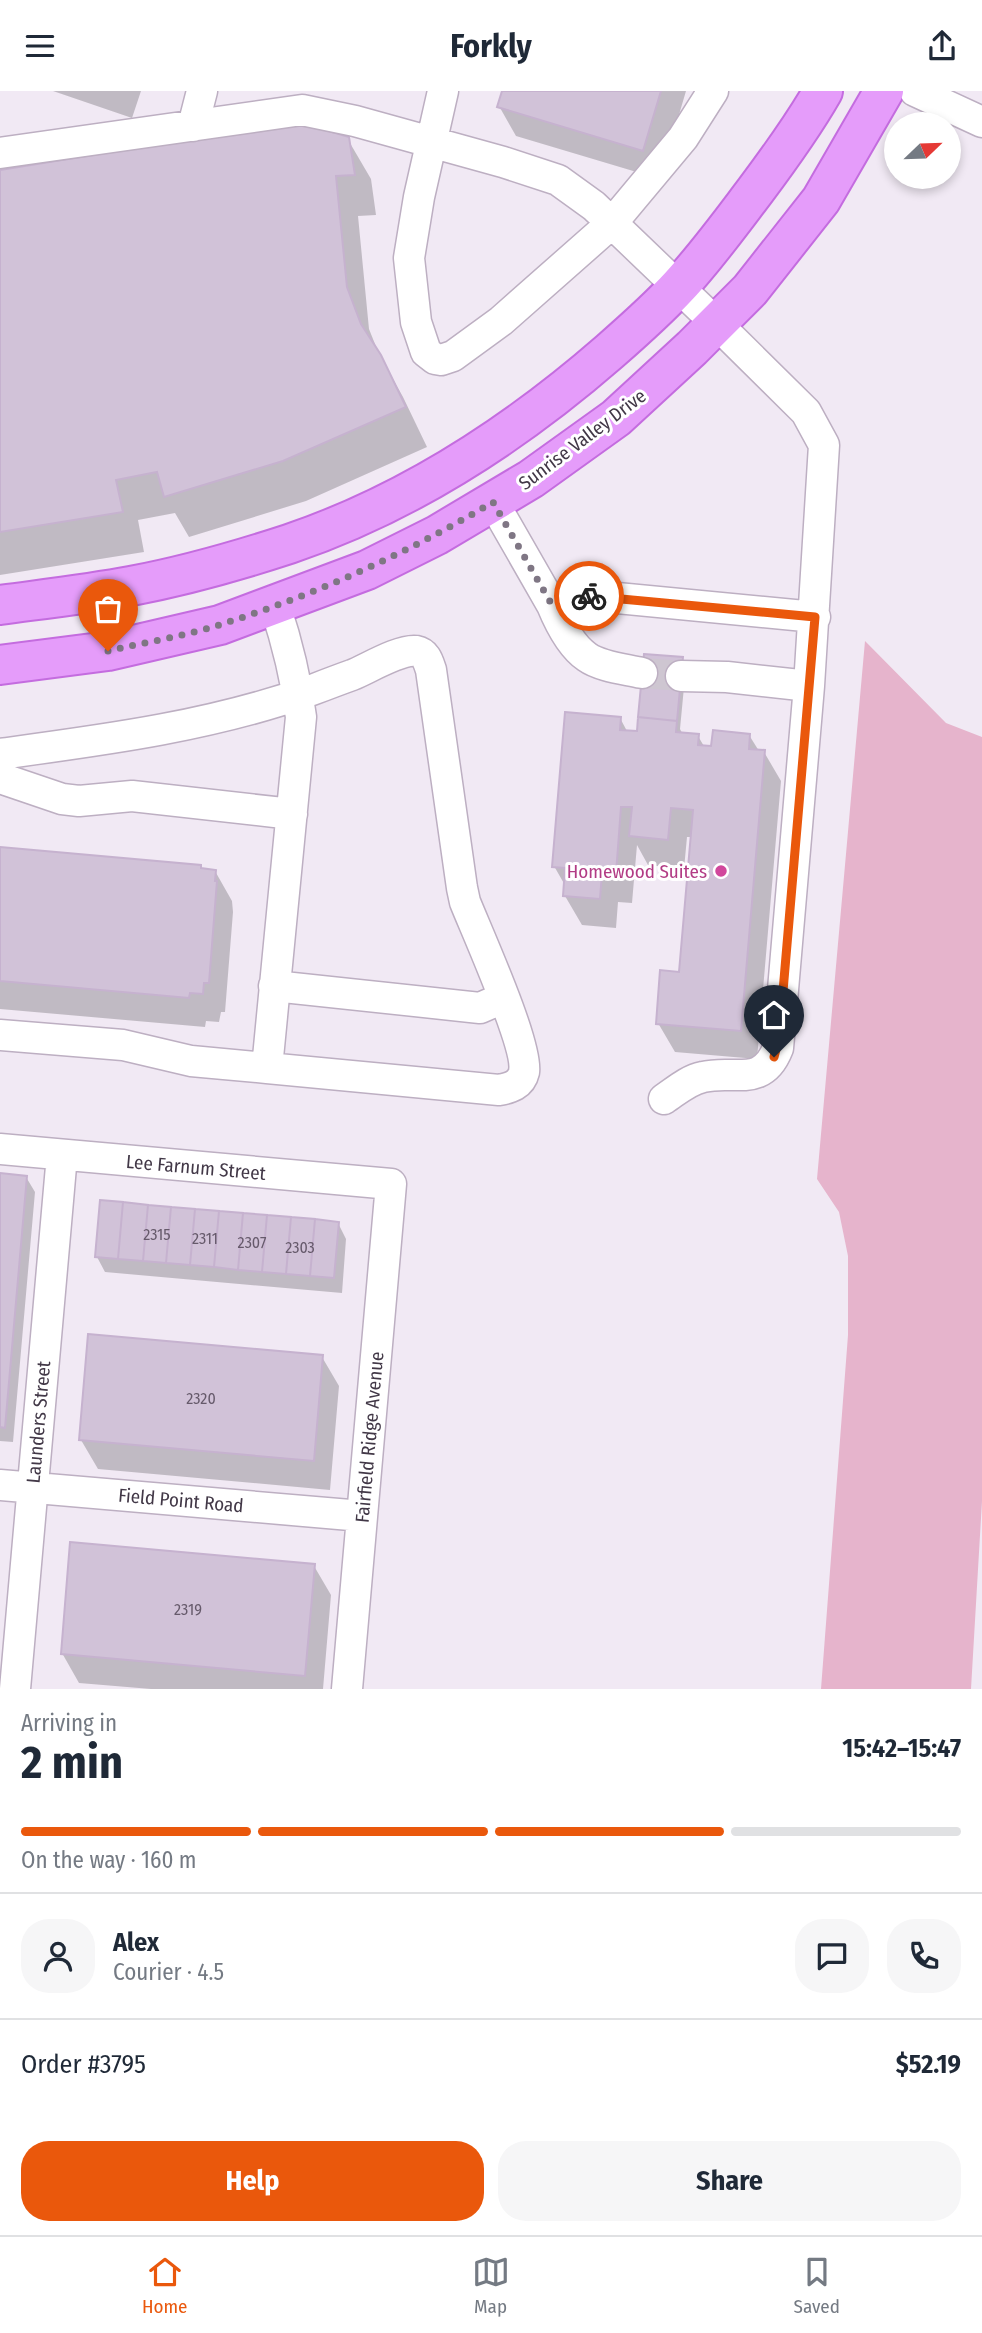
<!DOCTYPE html>
<html lang="en">
<head>
<meta charset="utf-8">
<style>
	body { margin:0; font-family:"Fira Sans Condensed",sans-serif; background:#f6f6f7; color:#1f2937; height:100vh; display:flex; flex-direction:column; font-size:26px; white-space:nowrap }
	* { box-sizing:border-box; margin:0 }
	p { font-size:23px; color:#747a83 }
	.icon { flex:none; width:38px; height:38px; fill:none; stroke:currentColor; stroke-width:2; stroke-linecap:round; stroke-linejoin:round }
	.map { position:relative; height:1598px; overflow:hidden }
	.sheet { display:flex; flex-direction:column; background:#fff; flex:1 }
	.sheet>* { flex:none }
	.needle { width:46px; rotate:67deg }
	.buttons { position:absolute; left:884px; top:21px; display:grid; gap:14px }
	.buttons a { display:grid; place-items:center; width:77px; height:77px; border-radius:50%; background:#fff; box-shadow:0 4px 10px #0003; font-size:35px }
	.pin { position:absolute; display:grid; place-items:center; width:60px; height:60px; color:#fff; margin:-72px -30px; border-radius:50% 50% 50% 0; rotate:-45deg; box-shadow:0 0 7px #0007 }
	.pin .icon { rotate:45deg }
	.courier { position:absolute; display:grid; place-items:center; width:70px; height:70px; margin:-35px; border:5px solid #ea580c; border-radius:50%; background:#fff; color:#222; box-shadow:0 2px 9px #0007 }
	.head em { font-style:normal; font-weight:700 }
	.head div { display:flex; flex-direction:column-reverse }
	.head { display:flex; align-items:center; justify-content:space-between; height:119px; padding:0 21px }
	h1 { font-size:46px; font-weight:700; line-height:52px }
	.bar { display:grid; grid-template-columns:repeat(4,1fr); gap:10px 7px; align-content:center; height:84px; padding:0 21px }
	.bar i { height:9px; border-radius:5px; background:#e0e1e3 }
	.bar .selected { background:#ea580c }
	.bar p { grid-column:span 4 }
	.line { display:flex; align-items:center; gap:18px; padding:0 21px; border-top:2px solid #e0e1e3 }
	.line div { flex:1 }
	.round { display:grid; place-items:center; flex:none; width:74px; height:74px; border-radius:28px; background:#f6f6f7 }
	.button { display:flex; gap:14px; margin-top:auto; padding:14px 21px }
	.button a { flex:1; height:80px; border-radius:28px; background:#ea580c; color:#fff; font-size:28px; font-weight:700; line-height:80px; text-align:center }
	.button a+a { background:#f6f6f7; color:#1f2937 }
	header { display:flex; justify-content:space-between; align-items:center; height:91px; padding:0 21px; background:#fff; font-size:32px; font-weight:700 }
	.dock { display:flex; justify-content:space-around; align-items:center; height:98px; border-top:2px solid #e0e1e3; background:#fff; font-size:19px; color:#747a83 }
	.dock a { display:grid; justify-items:center; gap:4px }
	.dock .selected { color:#ea580c }
	.map>svg:first-child { display:block }
</style>
</head>
<body>
<header><svg class="icon" aria-label="menu" viewBox="0 0 24 24"><path d="M4 6h16M4 12h16M4 18h16"/></svg>Forkly<svg class="icon" aria-label="share" viewBox="0 0 24 24"><path d="M12 15V3M7 8l5-5 5 5M5 13v7h14v-7"/></svg></header>
<div class="map">
<svg width="982" height="1598" viewBox="0 0 982 1598">
	<rect width="100%" height="100%" fill="#f1e9f4"/>
	<!-- green -->
	<path fill="#e6b4cc" d="M865 550 946 632 982 646V1410L971 1598H821L848 1244V1165L839 1121 817 1088Z"/>
	<!-- shadow -->
	<path fill="#0003" d="M53 0H141L132 27Z
		M504 0H686L660 88 516 45 499 15Z
		M347 47 371 88 376 124 358 125 369 238 379 263 403 306 427 356 306 410 189 446 175 422 138 429 144 461 0 484V81Z
		M682 568 686 575 680 638 683 644 698 645 705 657H713L749 644 759 660 764 661 781 690 757 968 675 961 658 932 681 883 692 746H687L684 778 648 774 637 754 632 812 618 811 616 837 582 834 565 805 566 796 554 775 620 627 628 642H639Z
		M0 758 215 780 232 810 233 821 225 921H221L219 931 206 930 205 936 0 918Z
		M0 1084 26 1086 35 1101 13 1351 0 1350Z
		M338 1132 346 1148 342 1202 105 1181 97 1166Z
		M322 1266 339 1295 330 1399 98 1378 81 1349Z
		M314 1475 331 1504 323 1598H151L79 1592 62 1562Z"/>
	<!-- building -->
	<path fill="#d1c2d8" stroke="#c6b2cf" stroke-width="2" d="M502 0H661L643 60 497 16Z
		M298 31 349 46 355 84 336 85 347 196 361 233 381 264 406 316 283 370 164 406 157 381 116 389 123 421 0 441V79Z
		M644 563 683 566 677 630 638 626Z
		M565 621 621 626 620 639 637 640 638 626 677 630 676 641 699 643 698 654 711 655 713 639 750 643 749 658 765 659 741 940 656 933 660 879 679 881 693 719 671 717 668 749 629 745 632 716H621L616 783 602 782 600 808 563 805 565 777 552 776Z
		M0 756 201 774V777L216 779 215 790H217L209 892H204L203 903 190 902 189 907 0 890Z
		M0 1082 27 1085 5 1337 0 1336Z
		M100 1109 123 1111 118 1168 95 1166Z
		M123 1111 148 1114 143 1170 118 1168Z
		M148 1114 171 1116 166 1172 143 1170Z
		M171 1116 195 1118 190 1174 166 1172Z
		M195 1118 219 1120 214 1176 190 1174Z
		M219 1120 243 1122 238 1179 214 1176Z
		M243 1122 267 1124 262 1181 238 1179Z
		M267 1124 291 1126 286 1183 262 1181Z
		M291 1126 315 1128 310 1185 286 1183Z
		M315 1128 339 1131 334 1187 310 1185Z
		M88 1243 323 1264 314 1370 79 1349Z
		M70 1451 315 1473 305 1585 61 1563Z"/>
	<g fill="none" stroke-linecap="round" stroke-linejoin="round">
		<!-- minor-tunnel -->
		<path stroke="#cec6d1" stroke-width="30" stroke-dasharray="30 15" stroke-linecap="butt" d="M642 582 681 585"/>
		<defs>
			<path id="minor" d="M443 0 419 106 409 167 416 231 426 261 435 268 441 269 453 265 501 230 612 132 683 47 713 0
				M915 0 982 31
				M193 35 202 0
				M0 62 302 19 355 30 503 71 558 89 594 115 716 232 806 321 824 354 809 595 778 957C762 998 734 978 703 986 688 989 676 1000 664 1008
				M493 411 552 514 568 507 586 504 815 526
				M552 514C559 531 571 555 587 566 601 576 625 578 642 582
				M681 585 727 586 809 595
				M0 663C104 649 212 635 312 599 325 594 338 589 352 584 367 578 400 558 416 560 426 562 428 570 431 579L462 797 465 811C477 841 529 956 524 981 521 994 510 997 499 999L267 977 301 626C296 588 287 551 275 515
				M0 687 62 708 79 710 132 705 292 723
				M274 895 480 917 503 907
				M0 944 123 954 191 970 267 977
				M0 1058 391 1093 347 1598
				M0 1394 362 1425
				M15 1598 62 1064"/>
			<path id="major" d="M0 514C44 508 88 503 131 495 184 485 237 470 289 453 407 413 516 342 609 261 633 240 657 219 679 195 706 166 730 133 755 100 779 68 803 35 823 0
				M0 574 108 560 220 534 367 479 437 444 531 388 616 327 692 257 750 199 821 109 884 0"/>
		</defs>
		<!-- minor casing -->
		<use href="#minor" stroke="#bdafc2" stroke-width="33"/>
		<!-- major casing -->
		<use href="#major" stroke="#c46cdf" stroke-width="42"/>
		<!-- minor -->
		<use href="#minor" stroke="#fff" stroke-width="30"/>
		<!-- major -->
		<use href="#major" stroke="#e59cfa" stroke-width="38"/>
	</g>
	<g fill="none" stroke-linecap="round" stroke-linejoin="round">
		<!-- done -->
		<path stroke="#7f7684" stroke-width="7" stroke-dasharray="0 12.6" d="M108 560C146 551 186 545 222 533 317 503 408 462 493 411L552 514 568 507 589 505"/>
		<!-- route -->
		<path stroke="#ea580c" stroke-width="9" d="M589 505 815 526 779 947 774 966"/>
	</g>
	<!-- markers -->
	<circle fill="#d1479c" stroke="#fff" stroke-width="2.5" cx="721" cy="780" r="7"/>
	<g text-anchor="middle" stroke-width="6" stroke-linejoin="round" paint-order="stroke">
		<!-- number labels -->
		<g font-size="16" fill="#665a6b">
			<text x="157" y="1149">2315</text>
			<text x="205" y="1153">2311</text>
			<text x="252" y="1157">2307</text>
			<text x="300" y="1162">2303</text>
			<text x="201" y="1313">2320</text>
			<text x="188" y="1524">2319</text>
		</g>
		<!-- street labels -->
		<g font-size="19" fill="#423847" stroke="#fff">
			<text transform="translate(582 348) rotate(-37)" y="7">Sunrise Valley Drive</text>
			<text transform="translate(196 1076) rotate(5)" y="7">Lee Farnum Street</text>
			<text transform="translate(38 1331) rotate(-85)" y="7">Launders Street</text>
			<text transform="translate(369 1346) rotate(-85)" y="7">Fairfield Ridge Avenue</text>
			<text transform="translate(181 1409) rotate(5)" y="7">Field Point Road</text>
		</g>
		<!-- hotel labels -->
		<g font-size="19" fill="#b23c85" stroke="#fff" text-anchor="end">
			<text x="707" y="787">Homewood Suites</text>
		</g>
	</g>
</svg>
<div class="buttons">
<a><svg class="needle" viewBox="-14 -14 28 28"><path d="M0-13l5 13h-10z" fill="#e53935"/><path d="M0 13l5-13h-10z" fill="#747a83"/></svg></a>
</div>
<div class="pin" style="left:108px;top:560px;background:#ea580c"><svg class="icon" aria-label="bag" viewBox="0 0 24 24"><path d="M5 8h14l-1 12H6zM9 8a3 3 0 0 1 6 0"/></svg></div>
<div class="pin" style="left:774px;top:966px;background:#1f2937"><svg class="icon" aria-label="home" viewBox="0 0 24 24"><path d="M3 11l9-7 9 7M6 9v11h12V9"/></svg></div>
<div class="courier" style="left:589px;top:505px"><svg class="icon" aria-label="bike" viewBox="0 0 24 24"><circle cx="6" cy="16" r="4"/><circle cx="18" cy="16" r="4"/><path d="M6 16l4-8h5l3 8M10 8l3 8H6M13 5h3"/></svg></div>
</div>
<section class="sheet">
<div class="head"><div><h1>2 min</h1><p>Arriving in</p></div><em>15:42–15:47</em></div>
<div class="bar"><i class="selected"></i><i class="selected"></i><i class="selected"></i><i></i><p>On the way · 160 m</p></div>
<div class="line" style="height:126px"><a class="round"><svg class="icon" aria-label="person" viewBox="0 0 24 24"><circle cx="12" cy="8" r="4"/><path d="M4 21q1-7 8-7t8 7"/></svg></a><div><b>Alex</b><p>Courier · 4.5</p></div><a class="round"><svg class="icon" aria-label="chat" viewBox="0 0 24 24"><path d="M4 5h16v11H9l-5 4z"/></svg></a><a class="round"><svg class="icon" aria-label="phone" viewBox="0 0 24 24"><path d="M5 4h4l2 5-3 2q2 4 5 5l2-3 5 2v4C11 20 4 13 5 4z"/></svg></a></div>
<div class="line" style="height:91px"><div>Order #3795</div><b>$52.19</b></div>
<div class="button"><a>Help</a><a>Share</a></div>
</section>
<nav class="dock">
<a class="selected"><svg class="icon" aria-label="home" viewBox="0 0 24 24"><path d="M3 11l9-7 9 7M6 9v11h12V9"/></svg>Home</a>
<a><svg class="icon" aria-label="map" viewBox="0 0 24 24"><path d="M3 6l6-2 6 2 6-2v14l-6 2-6-2-6 2zM9 4v14M15 6v14"/></svg>Map</a>
<a><svg class="icon" aria-label="saved" viewBox="0 0 24 24"><path d="M7 4h10v16l-5-4-5 4z"/></svg>Saved</a>
</nav>
</body>
</html>
